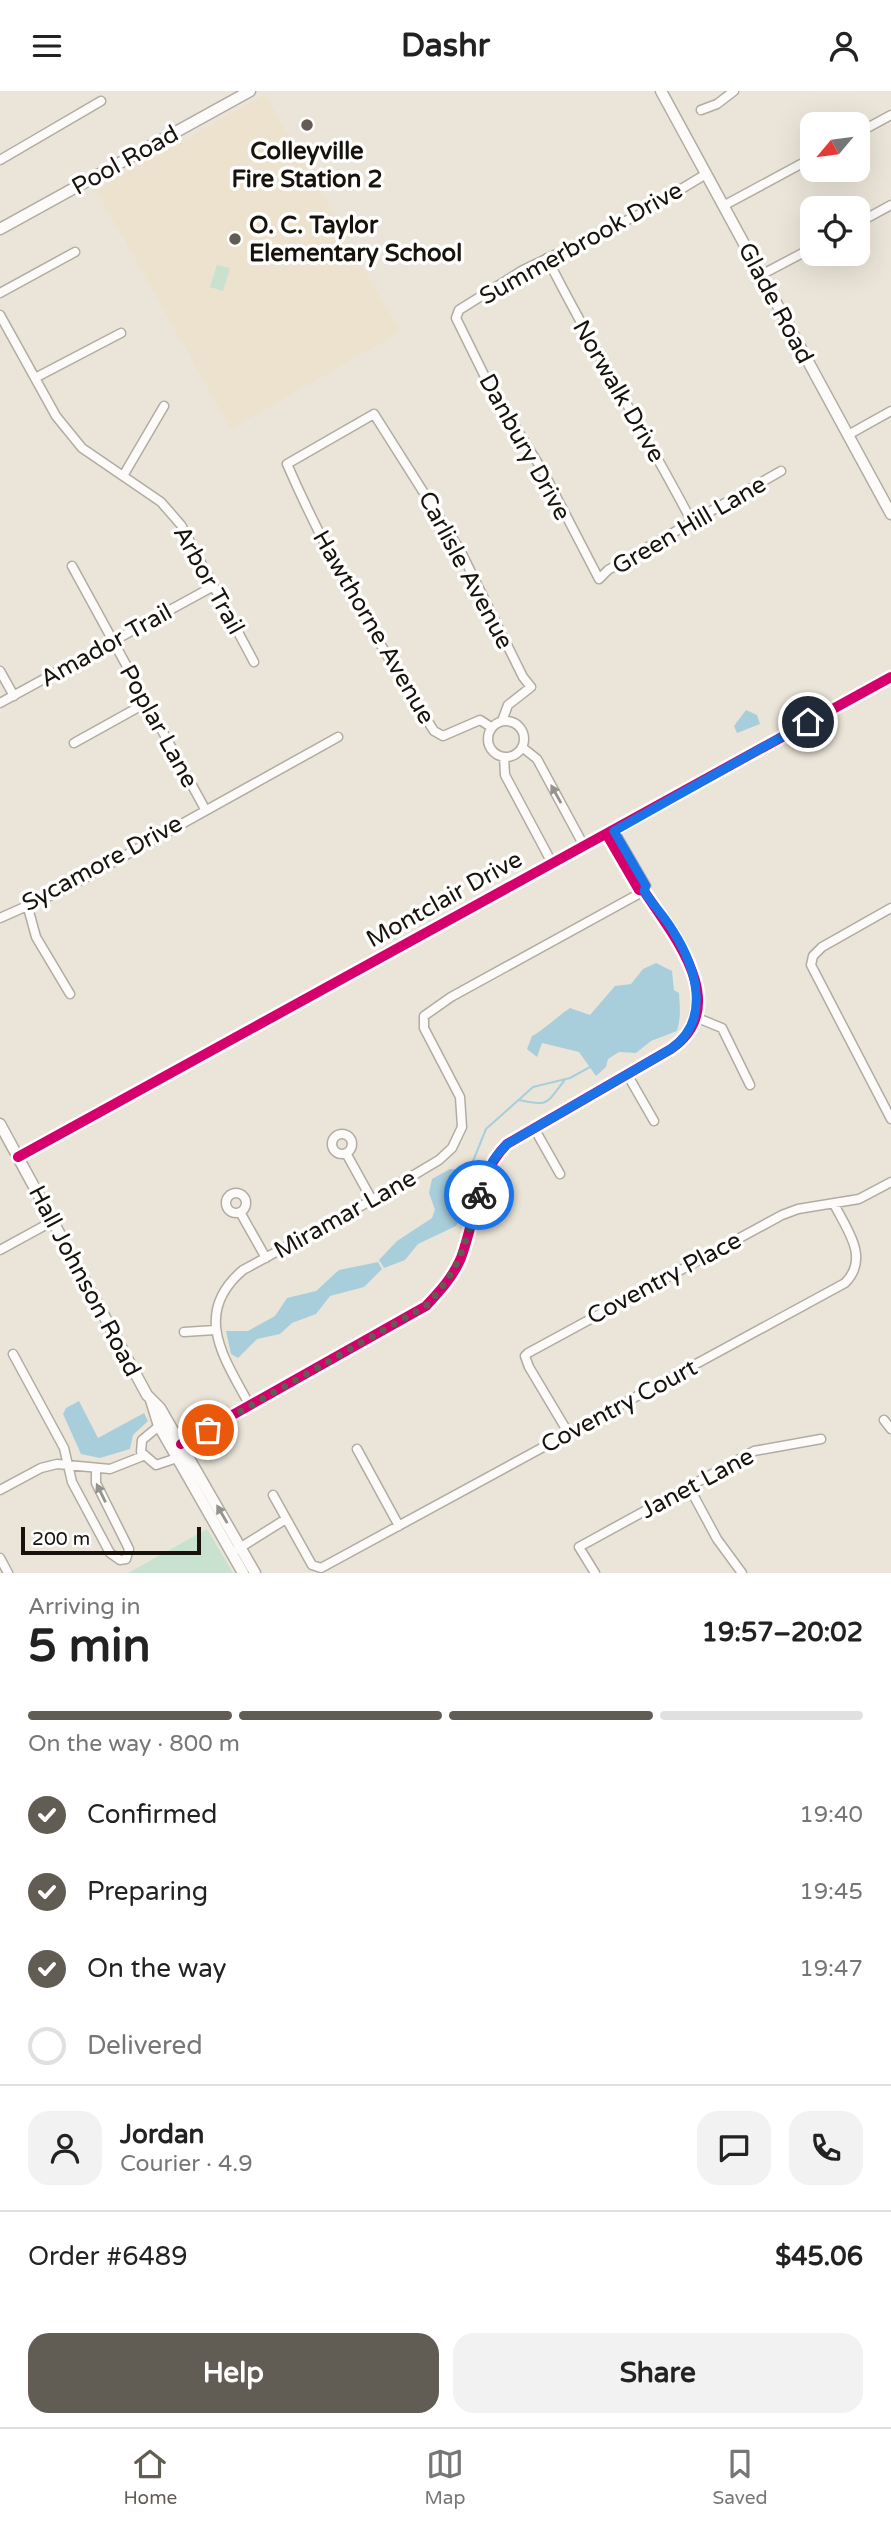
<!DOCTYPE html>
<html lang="en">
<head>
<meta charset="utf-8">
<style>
	body { margin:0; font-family:"Varela Round",sans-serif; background:#f2f2f2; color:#222; height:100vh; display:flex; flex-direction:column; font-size:26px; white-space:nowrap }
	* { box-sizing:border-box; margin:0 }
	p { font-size:23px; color:#767676 }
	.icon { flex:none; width:38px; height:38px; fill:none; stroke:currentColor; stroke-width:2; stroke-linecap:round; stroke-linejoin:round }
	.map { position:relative; height:1482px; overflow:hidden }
	.side { display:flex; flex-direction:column; background:#fff; flex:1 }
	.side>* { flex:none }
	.needle { width:46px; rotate:241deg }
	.buttons { position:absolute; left:800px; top:21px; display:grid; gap:14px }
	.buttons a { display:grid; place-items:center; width:70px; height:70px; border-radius:14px; background:#fff; box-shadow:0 7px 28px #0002; font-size:35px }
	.scale { position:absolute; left:21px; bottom:18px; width:180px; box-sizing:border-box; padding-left:7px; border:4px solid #17130c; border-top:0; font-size:19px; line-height:24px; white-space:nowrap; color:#17130c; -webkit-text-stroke:5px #fff; paint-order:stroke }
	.pin { position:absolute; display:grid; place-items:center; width:60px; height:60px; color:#fff; margin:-30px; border:4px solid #fff; border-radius:50%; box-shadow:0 2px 7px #0007 }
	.courier { position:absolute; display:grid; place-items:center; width:70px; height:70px; margin:-35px; border:5px solid #1a73e8; border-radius:50%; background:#fff; color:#222; box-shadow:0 2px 9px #0007 }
	.summary em { font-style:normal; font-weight:700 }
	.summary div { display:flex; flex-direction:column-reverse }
	.summary { display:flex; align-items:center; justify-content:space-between; height:119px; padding:0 28px }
	h1 { font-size:46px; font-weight:700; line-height:52px }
	.bar { display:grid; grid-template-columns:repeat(4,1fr); gap:10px 7px; align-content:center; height:84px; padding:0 28px }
	.bar i { height:9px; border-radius:5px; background:#e0e0e0 }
	.bar .selected { background:#615c54 }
	.bar p { grid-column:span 4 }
	.line { display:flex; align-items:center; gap:18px; padding:0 28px; border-top:2px solid #e0e0e0 }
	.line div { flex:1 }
	.round { display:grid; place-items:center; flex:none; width:74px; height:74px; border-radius:21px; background:#f2f2f2 }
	ol { padding:0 28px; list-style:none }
	li { display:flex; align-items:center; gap:21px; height:77px }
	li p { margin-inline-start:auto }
	li .icon { padding:7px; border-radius:50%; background:#615c54; color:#fff; stroke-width:4 }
	li:last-child { color:#767676 }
	li i { width:38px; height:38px; border:4px solid #e0e0e0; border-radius:50% }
	.primary-button { display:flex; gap:14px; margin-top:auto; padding:14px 28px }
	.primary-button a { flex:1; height:80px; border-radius:21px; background:#615c54; color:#fff; font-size:28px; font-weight:700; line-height:80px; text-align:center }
	.primary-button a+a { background:#f2f2f2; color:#222 }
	header { display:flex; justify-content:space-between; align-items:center; height:91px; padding:0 28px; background:#fff; font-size:32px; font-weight:700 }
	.tabs { display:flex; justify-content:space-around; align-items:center; height:98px; border-top:2px solid #e0e0e0; background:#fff; font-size:19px; color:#767676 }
	.tabs a { display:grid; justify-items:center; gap:4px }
	.tabs .selected { color:#615c54 }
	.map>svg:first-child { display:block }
</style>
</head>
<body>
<header><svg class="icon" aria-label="menu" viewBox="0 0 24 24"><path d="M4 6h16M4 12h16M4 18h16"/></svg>Dashr<svg class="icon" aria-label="person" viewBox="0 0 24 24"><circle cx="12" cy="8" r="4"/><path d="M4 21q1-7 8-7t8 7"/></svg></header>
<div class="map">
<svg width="891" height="1482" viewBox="0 0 891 1482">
	<rect width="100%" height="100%" fill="#ebe5d9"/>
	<!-- built -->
	<path fill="#ede2cd" d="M265 3 400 241 231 338 96 99Z"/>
	<!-- green -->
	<path fill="#c9e1cf" d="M217 174 230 177 223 200 210 196Z
		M207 1438 233 1482H128Z"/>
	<!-- water -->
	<path fill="#a8cedc" d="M746 619 757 624 760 633 737 642 734 635Z
		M656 872 672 880 674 899 679 902C680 916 681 926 677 940L651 950 636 962 619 961 608 968 606 976 596 985 579 961 542 952 537 966 527 958 532 945C541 941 558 925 570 917L590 924 615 895 631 893 643 878Z
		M450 1078 464 1079 473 1083C470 1089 465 1093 464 1100 461 1114 466 1122 456 1135L418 1153 405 1169 384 1177 379 1169 397 1150 432 1127 435 1119 429 1102 432 1088Z
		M378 1171 382 1178 364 1196 330 1205 316 1223 292 1232 280 1243 257 1248 238 1267 231 1263 226 1240H248L255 1236 275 1225 287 1207 316 1200 339 1179Z
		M79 1310 98 1347 144 1322 148 1330 133 1344 130 1358 100 1367 81 1363 63 1323 66 1317Z"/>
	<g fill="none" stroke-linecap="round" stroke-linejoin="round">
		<!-- stream -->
		<path stroke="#a8cedc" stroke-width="2" d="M519 1009C550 1016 546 1012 564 990
			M469 1080 486 1038 533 996 570 987 590 976"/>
		<defs>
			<path id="minor" d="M701 19 717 13 734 0
				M858 42 891 24
				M0 69 101 10
				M706 83 640 123 523 179 459 219 456 227 488 292 544 382 599 488 608 479 781 380
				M723 115 812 67
				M858 132 891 114
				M547 167C592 257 646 343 693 433
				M761 184 812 157
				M0 202 75 161
				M0 224 56 325 82 357 161 411 181 434 254 571
				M35 287 121 242
				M848 344 891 320
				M123 385 164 315
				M72 475 205 718
				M0 580 14 605
				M0 612 212 496
				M488 648a18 18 0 1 1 36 0a18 18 0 1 1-36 0Z
				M491 636 480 629 443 645 434 640C379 554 328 467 287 373L374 323 460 459 523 586 531 596 508 614 502 630
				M74 652 146 612
				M522 656 537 668 584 755
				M504 666 505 684 552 772
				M27 813 36 846 70 903
				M891 817 822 856 813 865 811 874 891 1028
				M0 827 63 799 338 646
				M695 926 722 937 750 994
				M627 983 654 1030
				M534 1037 560 1083
				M332 1053a10 10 0 1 1 20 0a10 10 0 1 1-20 0Z
				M346 1062 372 1109
				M18 1066 891 586
				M226 1112a10 10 0 1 1 20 0a10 10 0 1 1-20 0Z
				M240 1121 266 1167
				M0 1159 53 1130
				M184 1241 215 1239
				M13 1263 64 1357 72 1391 110 1462 120 1469 126 1468 129 1458 96 1392V1377
				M250 1315C225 1268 191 1223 243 1179L372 1109 439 1069 452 1057 462 1036 460 1006 424 937V925L451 906 644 800 646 795 614 740
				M884 1329 891 1338
				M159 1335 142 1349 141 1361 156 1374 177 1367
				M569 1343 529 1276 525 1265 528 1262 782 1124 798 1118 859 1108 891 1091
				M181 1353 426 1215C440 1200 453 1186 461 1167 476 1127 476 1084 507 1053L671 958C734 914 671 842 644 800L639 799 607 744
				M357 1358 399 1435
				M689 1396 717 1448 742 1482
				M0 1399 41 1377 57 1373 110 1378 143 1365
				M273 1404 312 1474 321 1477 845 1192C870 1167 847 1139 834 1113
				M238 1458 286 1428
				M0 1467 8 1482
				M595 1482 579 1456 754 1360 821 1348"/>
			<path id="major" d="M661 0 891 423
				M0 138 250 0
				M0 1033 147 1304 160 1317 255 1482
				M151 1309 159 1335 243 1482"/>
		</defs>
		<!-- minor casing -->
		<use href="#minor" stroke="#b1aca3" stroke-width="11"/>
		<!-- major casing -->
		<use href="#major" stroke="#b1aca3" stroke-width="13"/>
		<!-- minor -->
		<use href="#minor" stroke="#fcfbf9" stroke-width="8"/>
		<!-- major -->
		<use href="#major" stroke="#fcfbf9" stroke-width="10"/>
		<defs>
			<path id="cycleway" d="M18 1066 891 586
				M181 1353 426 1215C440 1200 453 1186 461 1167 476 1127 476 1084 507 1053L671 958C734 914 671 842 644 800L639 799 607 744"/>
		</defs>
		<!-- cycleway casing -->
		<use href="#cycleway" stroke="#fff" stroke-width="15"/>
		<!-- cycleway -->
		<use href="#cycleway" stroke="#d6006c" stroke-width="10"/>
	</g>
	<!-- one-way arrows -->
	<defs><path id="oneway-solid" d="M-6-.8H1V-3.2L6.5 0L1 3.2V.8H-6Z" transform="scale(1.75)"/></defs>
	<g fill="#95938e">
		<use href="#oneway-solid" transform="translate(556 703) rotate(-119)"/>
		<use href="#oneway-solid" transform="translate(101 1402) rotate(-116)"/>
		<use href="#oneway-solid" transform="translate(222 1423) rotate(-120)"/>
	</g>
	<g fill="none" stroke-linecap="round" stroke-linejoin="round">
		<!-- done -->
		<path stroke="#615c54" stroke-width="7" stroke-dasharray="0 12.6" d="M208 1339 426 1215C462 1176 465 1153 479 1104"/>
		<!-- route -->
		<path stroke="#1a73e8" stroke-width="9" d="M479 1104C485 1082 491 1069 507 1053L671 958C712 929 696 876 673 840 665 826 653 814 644 800L646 795 614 740 808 631"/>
	</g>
	<!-- markers -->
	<g fill="#615c54" stroke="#fff" stroke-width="2.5">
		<circle cx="307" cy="34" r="7"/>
		<circle cx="235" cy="148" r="7"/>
	</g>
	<g text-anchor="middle" stroke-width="7" stroke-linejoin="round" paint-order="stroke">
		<!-- poi labels -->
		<g font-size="24" font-weight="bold" fill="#17130c" stroke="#fff">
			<text x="307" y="68">Colleyville<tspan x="307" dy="28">Fire Station 2</tspan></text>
			<text x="249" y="142" text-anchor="start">O. C. Taylor<tspan x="249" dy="28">Elementary School</tspan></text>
		</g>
		<!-- street labels -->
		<g font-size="24" fill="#17130c" stroke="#fff">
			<text transform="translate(125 69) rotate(-29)" y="8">Pool Road</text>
			<text transform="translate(581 152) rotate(-29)" y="8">Summerbrook Drive</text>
			<text transform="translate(776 212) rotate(62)" y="8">Glade Road</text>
			<text transform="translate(619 300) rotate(60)" y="8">Norwalk Drive</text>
			<text transform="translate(525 356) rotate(61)" y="8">Danbury Drive</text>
			<text transform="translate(689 434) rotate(-30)" y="8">Green Hill Lane</text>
			<text transform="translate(466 479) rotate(62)" y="8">Carlisle Avenue</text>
			<text transform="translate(209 489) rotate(61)" y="8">Arbor Trail</text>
			<text transform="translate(374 536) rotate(60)" y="8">Hawthorne Avenue</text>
			<text transform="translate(106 554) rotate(-29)" y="8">Amador Trail</text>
			<text transform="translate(159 635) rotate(61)" y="8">Poplar Lane</text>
			<text transform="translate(102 772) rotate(-28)" y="8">Sycamore Drive</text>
			<text transform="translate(444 808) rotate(-29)" y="8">Montclair Drive</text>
			<text transform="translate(345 1123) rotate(-29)" y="8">Miramar Lane</text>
			<text transform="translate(664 1187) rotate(-28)" y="8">Coventry Place</text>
			<text transform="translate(85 1190) rotate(62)" y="8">Hall Johnson Road</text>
			<text transform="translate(619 1315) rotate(-28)" y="8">Coventry Court</text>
			<text transform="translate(697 1392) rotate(-28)" y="8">Janet Lane</text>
		</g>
	</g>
</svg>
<div class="buttons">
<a><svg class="needle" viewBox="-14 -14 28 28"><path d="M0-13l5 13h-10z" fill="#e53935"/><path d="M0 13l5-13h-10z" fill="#767676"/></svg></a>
<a><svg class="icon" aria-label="locate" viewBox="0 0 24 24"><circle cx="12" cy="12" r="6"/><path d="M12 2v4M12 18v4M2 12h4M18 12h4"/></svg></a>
</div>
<div class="scale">200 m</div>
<div class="pin" style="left:208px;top:1339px;background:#ea580c"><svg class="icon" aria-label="bag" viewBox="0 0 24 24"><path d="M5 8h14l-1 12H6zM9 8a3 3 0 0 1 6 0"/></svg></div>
<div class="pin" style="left:808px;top:631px;background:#1f2937"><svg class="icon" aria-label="home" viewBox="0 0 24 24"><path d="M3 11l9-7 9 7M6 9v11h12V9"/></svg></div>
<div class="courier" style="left:479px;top:1104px"><svg class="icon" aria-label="bike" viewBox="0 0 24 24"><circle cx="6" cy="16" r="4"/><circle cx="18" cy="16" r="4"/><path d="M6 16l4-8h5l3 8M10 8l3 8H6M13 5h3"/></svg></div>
</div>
<section class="side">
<div class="summary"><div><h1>5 min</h1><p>Arriving in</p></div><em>19:57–20:02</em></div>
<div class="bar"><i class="selected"></i><i class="selected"></i><i class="selected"></i><i></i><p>On the way · 800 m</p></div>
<ol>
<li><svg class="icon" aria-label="check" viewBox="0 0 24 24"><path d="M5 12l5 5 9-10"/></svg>Confirmed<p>19:40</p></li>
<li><svg class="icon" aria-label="check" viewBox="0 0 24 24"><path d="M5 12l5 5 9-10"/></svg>Preparing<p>19:45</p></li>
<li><svg class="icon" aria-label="check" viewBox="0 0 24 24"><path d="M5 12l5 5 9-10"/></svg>On the way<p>19:47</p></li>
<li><i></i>Delivered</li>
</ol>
<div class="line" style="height:126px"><a class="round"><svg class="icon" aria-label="person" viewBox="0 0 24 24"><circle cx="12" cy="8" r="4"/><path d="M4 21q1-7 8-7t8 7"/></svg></a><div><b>Jordan</b><p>Courier · 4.9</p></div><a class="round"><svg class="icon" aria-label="chat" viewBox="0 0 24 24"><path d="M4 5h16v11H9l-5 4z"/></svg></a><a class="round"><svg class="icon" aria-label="phone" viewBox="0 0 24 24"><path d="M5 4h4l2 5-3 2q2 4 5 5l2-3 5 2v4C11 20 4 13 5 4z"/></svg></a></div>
<div class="line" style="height:91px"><div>Order #6489</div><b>$45.06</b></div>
<div class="primary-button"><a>Help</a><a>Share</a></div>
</section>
<nav class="tabs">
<a class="selected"><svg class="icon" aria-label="home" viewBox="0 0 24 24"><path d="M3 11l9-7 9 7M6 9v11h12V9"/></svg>Home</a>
<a><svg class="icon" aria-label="map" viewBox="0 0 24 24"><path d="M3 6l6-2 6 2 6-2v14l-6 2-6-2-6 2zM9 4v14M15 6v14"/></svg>Map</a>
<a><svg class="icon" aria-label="saved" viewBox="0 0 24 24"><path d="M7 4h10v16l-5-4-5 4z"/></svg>Saved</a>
</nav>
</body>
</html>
